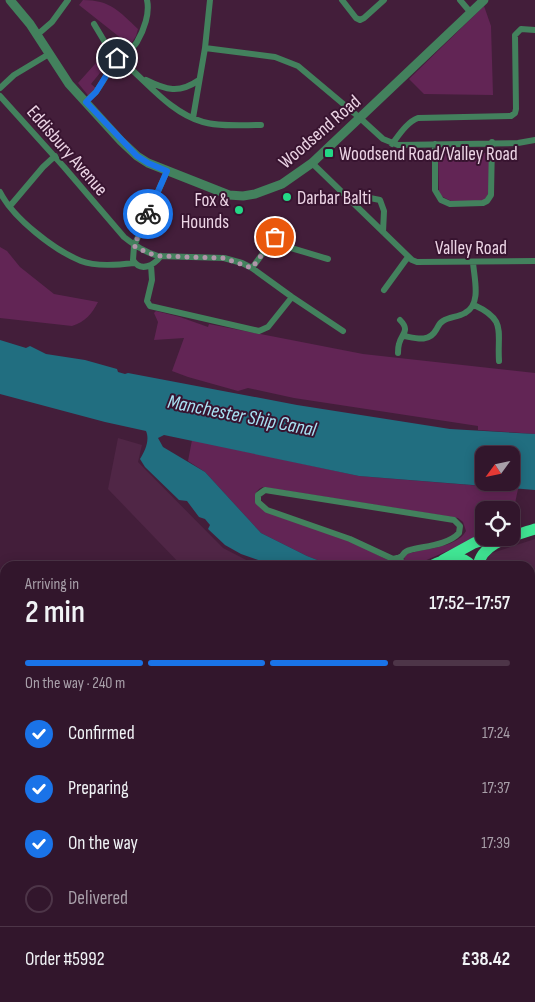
<!DOCTYPE html>
<html lang="en">
<head>
<meta charset="utf-8">
<style>
	body { margin:0; font-family:"Sofia Sans Condensed",sans-serif; background:#3d2338; color:#f1f3f6; height:100vh; display:flex; flex-direction:column; font-size:19px; white-space:nowrap }
	* { box-sizing:border-box; margin:0 }
	p { font-size:16px; color:#a89fa9 }
	.icon { flex:none; width:28px; height:28px; fill:none; stroke:currentColor; stroke-width:2; stroke-linecap:round; stroke-linejoin:round }
	.map { position:relative; flex:1; overflow:hidden }
	.drawer { position:absolute; left:0px; top:561px; width:535px; height:441px; display:flex; flex-direction:column; background:#32162c; border-radius:15px 15px 0 0; box-shadow:0 2px 12px #0003,0 0 0 1px #4d3548 }
	.drawer>* { flex:none }
	.needle { width:32px; rotate:237deg }
	.fabs { position:absolute; left:475px; top:446px; display:grid; gap:10px }
	.fabs a { display:grid; place-items:center; width:45px; height:45px; border-radius:10px; background:#32162c; box-shadow:0 2px 12px #0003,0 0 0 1px #4d3548; font-size:25px }
	.pin { position:absolute; display:grid; place-items:center; width:42px; height:42px; color:#fff; margin:-21px; border:2px solid #fff; border-radius:50%; box-shadow:0 1px 5px #0007 }
	.courier { position:absolute; display:grid; place-items:center; width:50px; height:50px; margin:-25px; border:4px solid #1a73e8; border-radius:50%; background:#fff; color:#222; box-shadow:0 1px 6px #0007 }
	.overview em { font-style:normal; font-weight:600 }
	.overview div { display:flex; flex-direction:column-reverse }
	.overview { display:flex; align-items:center; justify-content:space-between; height:85px; padding:0 25px }
	h1 { font-size:32px; font-weight:600; line-height:38px }
	.bar { display:grid; grid-template-columns:repeat(4,1fr); gap:8px 5px; align-content:center; height:60px; padding:0 25px }
	.bar i { height:6px; border-radius:4px; background:#4d3548 }
	.bar .on { background:#1a73e8 }
	.bar p { grid-column:span 4 }
	.line { display:flex; align-items:center; gap:12px; padding:0 25px; border-top:1px solid #4d3548 }
	.line div { flex:1 }
	ol { padding:0 25px; list-style:none }
	li { display:flex; align-items:center; gap:15px; height:55px }
	li p { margin-inline-start:auto }
	li .icon { padding:5px; border-radius:50%; background:#1a73e8; color:#fff; stroke-width:4 }
	li:last-child { color:#a89fa9 }
	li i { width:28px; height:28px; border:2px solid #4d3548; border-radius:50% }
	.map>svg:first-child { display:block }
</style>
</head>
<body>
<div class="map">
<svg width="535" height="1002" viewBox="0 0 535 1002">
	<rect width="100%" height="100%" fill="#431e3a"/>
	<!-- built -->
	<path fill="#502646" d="M118 438 142 445 138 462 223 548 258 566H182L108 489Z
		M535 539V581L530 582V566H486V560L492 553Z"/>
	<!-- green -->
	<path fill="#622555" d="M83 0C110 0 119 11 138 29L136 36 116 68 108 63 91 84 98 90 91 99 78 83 104 54 109 58 122 39 79 5Z
		M484 6 491 26 493 95 424 94 409 79Z
		M438 153H490V191L483 202H453L441 196 439 192Z
		M0 247 7 251 20 267 54 294 98 302C92 314 85 322 72 326L0 318Z
		M156 311 180 317 208 327 209 324 363 354 535 373V434L478 430V426L294 398 248 388 238 391 188 377 172 371 184 338 154 340 158 322 154 313Z
		M192 440 359 476 518 489 511 522V510H484V537L468 542 415 565H409L404 560 405 555C421 548 456 549 466 531L463 522 458 518 263 487C255 490 253 497 257 504L350 541 388 560 393 565 392 566H333L307 556 261 533 205 472 188 461Z
		M5 718V998H530V718H535V1002H0V719Z"/>
	<!-- water -->
	<path fill="#216e80" fill-rule="evenodd" d="M0 340 26 348 30 346 46 354 85 360 117 369 118 372 125 374 128 373 297 405 450 429 535 434V490L359 476 164 435 158 438 163 447 205 472 261 533 307 556 333 566H275L241 554 225 545 208 529 210 525 205 519 199 517 187 501 179 500 145 467 140 459C145 451 150 440 146 431L105 422 0 394ZM484 455H511V482H484Z"/>
	<g fill="none" stroke-linecap="round" stroke-linejoin="round">
		<!-- stream -->
		<path stroke="#216e80" stroke-width="2" d="M186 1002 191 998"/>
		<!-- minor -->
		<path stroke="#43815d" stroke-width="6" d="M147 0C150 13 144 30 137 42 134 47 127 52 126 58 126 63 129 66 131 69 152 88 174 114 203 122 222 127 242 125 261 125
			M342 0 356 18 360 20 364 18 384 0
			M460 0 471 13
			M94 24 106 44 120 53
			M37 35 52 22 68 0
			M205 48 275 57 298 66 360 118 383 139 398 145 518 143 535 140
			M146 80C166 90 179 94 199 80
			M0 88 14 75 49 54
			M0 96 64 167 124 237C135 246 145 252 158 256L224 258 242 263 252 268 292 297 343 331
			M86 101 96 92 123 50
			M193 118 205 48 210 0
			M392 144C399 135 407 122 418 118L511 116 515 113 516 109 515 35 521 29 535 30
			M435 144V190L441 200 450 204 483 203 487 201 491 195 492 142
			M312 163 412 260 417 262 535 261
			M0 192C13 218 54 250 81 261 96 267 118 265 134 263
			M351 200 370 198 380 200 384 211 383 232
			M10 206 43 167 55 156
			M161 256C154 265 141 273 133 260L134 246 167 171
			M151 265 152 280 147 301 150 306 259 331 268 327 292 297
			M252 268 275 237 291 248 328 259
			M384 290 408 257
			M474 305C507 320 497 331 499 361
			M404 336C415 338 429 343 436 330 438 327 439 323 443 321 449 317 458 317 465 313 482 304 474 278 473 262
			M398 353C398 350 398 347 399 344 401 334 411 331 400 320
			M400 557 401 561 406 566
			M393 559C395 558 398 558 401 557 404 554 404 551 410 550 425 546 448 545 459 533L460 526 454 520 265 490 258 495V502L267 510 350 539 393 559 397 566
			M530 642 535 639
			M530 710H535"/>
		<!-- tertiary -->
		<path stroke="#43815d" stroke-width="9" d="M10 0 30 24 69 84 121 141 137 156 148 163 229 195 243 196 255 194 282 184 312 163 484 0"/>
		<!-- secondary -->
		<path stroke="#47af77" stroke-width="9" d="M530 590 535 589"/>
		<!-- trunk -->
		<path stroke="#40e493" stroke-width="11" d="M443 560 474 543 489 538
			M431 566C445 559 460 553 472 566
			M478 566C482 541 515 536 535 529
			M0 712 5 711"/>
	</g>
	<g fill="none" stroke-linecap="round" stroke-linejoin="round">
		<!-- done -->
		<path stroke="#b194a9" stroke-width="5" stroke-dasharray="0 9" d="M148 214 134 246 148 253 158 256 224 258 252 268 275 237"/>
		<!-- route -->
		<path stroke="#1a73e8" stroke-width="6" d="M117 58 96 92 86 102 137 156 148 163 167 171 148 214"/>
	</g>
	<!-- markers -->
	<g fill="#23d886" stroke="#381430" stroke-width="2">
		<rect x="324" y="148" width="10" height="10" rx="2.5"/>
		<circle cx="287" cy="197" r="5"/>
		<circle cx="239" cy="210" r="5"/>
	</g>
	<g text-anchor="middle" stroke-width="4" stroke-linejoin="round" paint-order="stroke">
		<!-- street labels -->
		<g font-size="19" fill="#ecd4e5" stroke="#381430">
			<text transform="translate(319 131) rotate(-41)" y="7">Woodsend Road</text>
			<text transform="translate(68 150) rotate(49)" y="7">Eddisbury Avenue</text>
			<text x="471" y="254">Valley Road</text>
		</g>
		<!-- poi labels -->
		<g font-size="19" fill="#ecd4e5" stroke="#381430" text-anchor="start">
			<text x="339" y="160">Woodsend Road/Valley Road</text>
			<text x="297" y="204">Darbar Balti</text>
			<text x="229" y="206" text-anchor="end">Fox &amp;<tspan x="229" dy="22">Hounds</tspan></text>
		</g>
		<!-- water labels -->
		<g font-size="20" font-style="italic" fill="#a9e3f4" stroke="#381430">
			<text transform="translate(242 415) rotate(11)" y="7">Manchester Ship Canal</text>
		</g>
	</g>
</svg>
<div class="fabs">
<a><svg class="needle" viewBox="-14 -14 28 28"><path d="M0-13l5 13h-10z" fill="#e53935"/><path d="M0 13l5-13h-10z" fill="#a89fa9"/></svg></a>
<a><svg class="icon" aria-label="locate" viewBox="0 0 24 24"><circle cx="12" cy="12" r="6"/><path d="M12 2v4M12 18v4M2 12h4M18 12h4"/></svg></a>
</div>
<div class="pin" style="left:275px;top:237px;background:#ea580c"><svg class="icon" aria-label="bag" viewBox="0 0 24 24"><path d="M5 8h14l-1 12H6zM9 8a3 3 0 0 1 6 0"/></svg></div>
<div class="pin" style="left:117px;top:58px;background:#1f2937"><svg class="icon" aria-label="home" viewBox="0 0 24 24"><path d="M3 11l9-7 9 7M6 9v11h12V9"/></svg></div>
<div class="courier" style="left:148px;top:214px"><svg class="icon" aria-label="bike" viewBox="0 0 24 24"><circle cx="6" cy="16" r="4"/><circle cx="18" cy="16" r="4"/><path d="M6 16l4-8h5l3 8M10 8l3 8H6M13 5h3"/></svg></div>
<section class="drawer">
<div class="overview"><div><h1>2 min</h1><p>Arriving in</p></div><em>17:52–17:57</em></div>
<div class="bar"><i class="on"></i><i class="on"></i><i class="on"></i><i></i><p>On the way · 240 m</p></div>
<ol>
<li><svg class="icon" aria-label="check" viewBox="0 0 24 24"><path d="M5 12l5 5 9-10"/></svg>Confirmed<p>17:24</p></li>
<li><svg class="icon" aria-label="check" viewBox="0 0 24 24"><path d="M5 12l5 5 9-10"/></svg>Preparing<p>17:37</p></li>
<li><svg class="icon" aria-label="check" viewBox="0 0 24 24"><path d="M5 12l5 5 9-10"/></svg>On the way<p>17:39</p></li>
<li><i></i>Delivered</li>
</ol>
<div class="line" style="height:65px"><div>Order #5992</div><b>£38.42</b></div>
</section>
</div>
</body>
</html>
